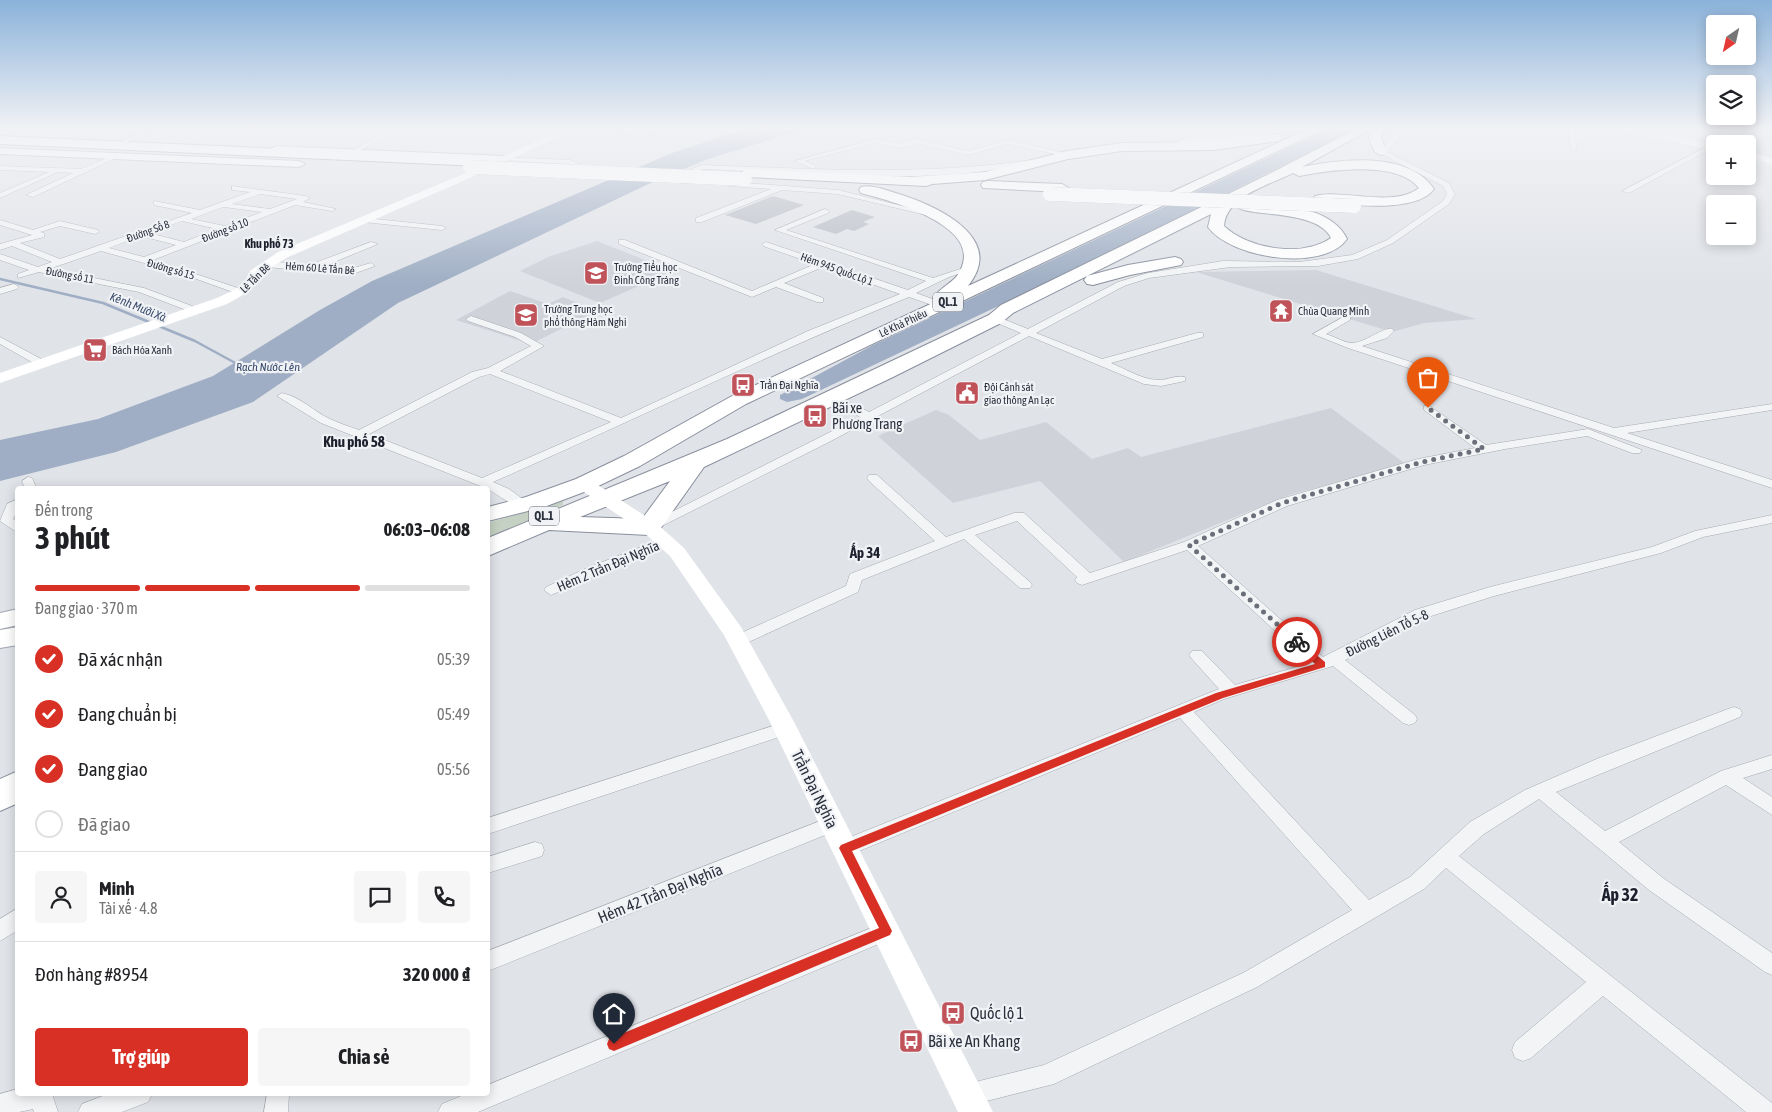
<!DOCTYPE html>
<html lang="vi">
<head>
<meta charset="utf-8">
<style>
	body { margin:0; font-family:"Asap Condensed",sans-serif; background:#f6f6f6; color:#202124; height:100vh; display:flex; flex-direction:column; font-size:19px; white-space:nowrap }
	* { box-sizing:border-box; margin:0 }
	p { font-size:16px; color:#757577 }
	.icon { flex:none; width:28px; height:28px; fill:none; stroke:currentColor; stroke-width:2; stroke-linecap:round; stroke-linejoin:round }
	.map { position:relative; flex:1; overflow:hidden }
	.sheet { position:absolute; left:15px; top:486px; width:475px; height:610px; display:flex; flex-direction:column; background:#fff; border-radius:5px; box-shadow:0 2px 12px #0003 }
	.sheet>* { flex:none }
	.needle { width:32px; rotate:214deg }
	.buttons { position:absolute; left:1706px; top:15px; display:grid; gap:10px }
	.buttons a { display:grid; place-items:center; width:50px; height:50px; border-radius:5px; background:#fff; box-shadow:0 2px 12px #0003; font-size:25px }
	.pin { position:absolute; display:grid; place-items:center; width:42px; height:42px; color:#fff; margin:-51px -21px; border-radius:50% 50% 50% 0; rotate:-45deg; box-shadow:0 0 5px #0007 }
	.pin .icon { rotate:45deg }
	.courier { position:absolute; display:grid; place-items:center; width:50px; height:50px; margin:-25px; border:4px solid #d93025; border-radius:50%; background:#fff; color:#222; box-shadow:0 1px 6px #0007 }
	.headline em { font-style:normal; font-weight:700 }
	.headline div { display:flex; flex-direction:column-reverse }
	.headline { display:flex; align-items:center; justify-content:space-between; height:85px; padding:0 20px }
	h1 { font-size:32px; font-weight:700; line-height:38px }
	.bar { display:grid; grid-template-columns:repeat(4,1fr); gap:8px 5px; align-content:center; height:60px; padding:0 20px }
	.bar i { height:6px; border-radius:4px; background:#e0e0e0 }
	.bar .current { background:#d93025 }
	.bar p { grid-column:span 4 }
	.line { display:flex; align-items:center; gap:12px; padding:0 20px; border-top:1px solid #e0e0e0 }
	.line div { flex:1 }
	.round { display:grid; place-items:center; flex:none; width:52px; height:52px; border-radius:5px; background:#f6f6f6 }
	ol { padding:0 20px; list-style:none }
	li { display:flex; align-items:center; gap:15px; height:55px }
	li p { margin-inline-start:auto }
	li .icon { padding:5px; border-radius:50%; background:#d93025; color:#fff; stroke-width:4 }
	li:last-child { color:#757577 }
	li i { width:28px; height:28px; border:2px solid #e0e0e0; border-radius:50% }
	.cta { display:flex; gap:10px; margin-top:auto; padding:10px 20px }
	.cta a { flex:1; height:58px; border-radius:5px; background:#d93025; color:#fff; font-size:20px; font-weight:700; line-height:58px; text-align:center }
	.cta a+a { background:#f6f6f6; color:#202124 }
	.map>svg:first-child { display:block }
</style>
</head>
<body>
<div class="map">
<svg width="1772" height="1112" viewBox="0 0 1772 1112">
	<rect width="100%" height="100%" fill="#e0e3e8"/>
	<!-- built -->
	<path fill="#cfd2d9" d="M597 241 670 270 668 273 600 303 520 271 548 257Z
		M1316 270 1476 319 1424 323 1392 332 1196 272Z
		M510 291 548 304 563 297 597 311 531 344 456 320Z
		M1331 408 1407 465 1292 494 1124 562 1040 481 953 503 878 436 936 410 949 415 980 440 1046 422 1092 459 1128 448 1141 457Z"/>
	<!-- green -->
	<path fill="#c5d1c2" d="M563 501V505L488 538V523Z"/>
	<!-- water -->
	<path fill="#9faec4" d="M745 129H805L708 159 655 181 398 303 253 402 116 452 0 481V440L98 419 213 376 320 310 372 281 672 153Z
		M1328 129H1356L1030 291 802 399 787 402 780 399V395L784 393 873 345Z"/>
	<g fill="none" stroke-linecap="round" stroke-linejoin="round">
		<!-- stream -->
		<path stroke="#9faec4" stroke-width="2.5" d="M0 279 103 303 195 341 239 365"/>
	</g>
	<!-- building -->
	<path fill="#b8bcc4" d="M773 196 804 205 756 224 725 215Z
		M852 210 875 217 863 222 869 224 854 231 847 229 836 234 813 227Z"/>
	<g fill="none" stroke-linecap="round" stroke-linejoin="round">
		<defs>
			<path id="street" d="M147 129H155L125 143 120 142Z
				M391 129H399L355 153 350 152Z
				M610 129H622L655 137 652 139Z
				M1399 129H1406L1387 152 1449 183 1455 194 1449 204 1393 243 1358 259 1318 266 1231 267 1149 278 1124 286 1036 333 1102 359 1197 333H1203V337L1111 363C1126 369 1144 381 1161 380 1169 379 1177 375 1185 377V381L1161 386 1144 384 1029 336 829 442 656 529H646L644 526 860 417 831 401V397H839L869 412 1021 333 992 321V317H998L1028 329 1118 282 1148 273 1223 261 1299 262 1352 255 1387 240 1443 201 1447 194 1443 186 1378 152V150L1382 149Z
				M1569 129H1575L1576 149 1571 148Z
				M1707 129H1728L1722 133Z
				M875 139 901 144 914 139 968 151 1008 140 1072 155 1069 157 1008 144 968 155 919 144 901 148 875 143 805 161 816 166 814 169 795 161Z
				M1710 145 1712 148 1629 193 1622 191Z
				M116 154 118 157 33 197 26 195 73 173 58 172 0 198V193L49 172 0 170V166L81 169Z
				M503 157 570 160 584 166 577 173 568 176 565 172 576 167 569 164 501 160Z
				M1031 160 1033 163C926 186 811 174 703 169L687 174 685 178 687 183H681L677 178 683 172 702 165C812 169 921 176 1031 160Z
				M731 182 838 190 930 213 926 215 838 194 782 190 702 222H696V218L771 189 728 186 727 184Z
				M232 186 306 196 310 198 303 202 336 209 332 211 295 205 153 260 244 290V294L241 295 180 273 101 251 49 269 144 288 200 309V313H194L139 292 39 272 18 278V274L29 270 0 260V254L38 267 52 262 12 246 0 250V244L32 235 0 225V220L33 230 60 221 98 230 99 232 95 234 60 226 40 232 44 233V237L20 243 60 259 192 213 154 205V201L200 210 250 192 232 190ZM260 194 297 199 270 209 232 204ZM223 207H224L262 212 225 226 191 219ZM182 221 217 229 184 242 149 233ZM141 236 176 245 144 257 109 248Z
				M825 209 829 211 828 213 786 230 933 278 969 266 973 269 949 277 916 293 938 301V305H932L909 297C768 354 632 421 493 482L509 489 527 502 528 505 527 508C517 510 497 494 488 489L321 423 277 396 282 393C301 397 313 411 330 419 339 423 350 427 359 430L472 372 488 368 531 346 515 337 468 321 466 319 471 316 521 333 544 346 500 371 621 418 808 331 900 294 823 267 784 283 823 298V302H817L776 287 752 297 619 244V240H625L752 291 815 264 763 246 762 244 766 242 908 290 926 281 775 230ZM490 374 611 422 482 478 369 434 479 377Z
				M366 218 442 226 446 228 442 230 363 222V218Z
				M371 242 378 244 322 267 350 269 371 263 375 266 350 275 267 267 263 264 267 261 309 265Z
				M14 284 19 287 17 289 0 294V288Z
				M1347 315 1350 316V320L1326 334C1333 336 1345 343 1352 343 1365 343 1383 327 1392 329L1394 331 1387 338 1362 346 1614 428 1772 404V410L1627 433 1772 480V488L1348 348 1313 334Z
				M0 337 45 361 46 363 45 365H37L0 344Z
				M1428 405 1486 445 1588 429 1642 450 1640 453H1632L1587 436 1505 449 1424 465 1287 506 1198 546 1323 657 1415 610 1490 587 1652 547 1695 531 1772 515V523L1703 537 1661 553 1494 596 1425 618 1345 660 1415 715 1417 719 1415 723 1409 725 1403 723 1333 666 1224 699 1194 712 1369 900 1410 877 1470 822 1525 790 1599 758 1728 709 1734 707 1740 709 1742 713 1740 717 1556 792 1605 831 1721 771 1772 755V769L1743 778 1772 797V815L1726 785 1619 842 1663 878 1772 953V975L1765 972 1649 890 1539 799 1484 834 1459 856 1772 1103V1112H1746L1603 996 1531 1058 1523 1061 1515 1058 1512 1050 1515 1042 1586 982 1446 868 1424 889 1257 987 1054 1084 967 1106 959 1102 955 1094 959 1086 1044 1065 1243 973 1352 910 1180 718 852 854 845 856 838 854 836 848 838 842 1219 689 1192 659 1189 655 1192 651H1202L1235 685 1310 663 1187 550 1082 585 1077 583 1075 580 1077 577 1017 521 975 535 1030 582 1032 585 1030 588H1020L964 539 862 580 858 592 742 645H732L729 641 732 637 846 586 850 574 935 541 869 481 867 478 869 475H877L946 537 1014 513H1024L1090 573 1184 542 1277 500 1418 459 1475 448 1424 410V406Z
				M28 477 32 478 37 489H25L22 481Z
				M18 499V509L13 519 18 522V533L0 521 7 504Z
				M665 538 672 542 670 545 556 593 551 595 544 590 546 587 587 568Z
				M785 722 791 723 793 728 791 733 488 834V818Z
				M833 816 840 819 842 824 840 829 488 971V951Z
				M535 842 542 844 544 850 542 856 488 873V857Z
				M18 908V930L0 941V919Z
				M886 922 893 924 896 931 893 938 478 1112H438L442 1104 466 1094H488V1085Z
				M18 1089V1094H52L58 1112H34L33 1109 19 1112H0V1094Z
				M108 1094H152L148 1102 122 1112H78L82 1104Z
				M267 1094H289L288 1112H264Z"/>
			<path id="primary" d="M276 146 503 156 509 159 503 162 272 151 271 149Z
				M0 148 299 161 305 164 299 167 0 154Z
				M18 609V625L0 629V613Z
				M18 627V645L0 648V630Z"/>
			<path id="highway" d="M1308 129H1324L746 404 640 466 592 489 544 507 488 521V507L526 497 576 479 624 456 732 396 937 301 934 297C944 283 958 283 963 263 974 223 888 200 861 193L859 190 861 187C872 184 888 191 899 194 937 206 1007 238 968 286Z
				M1356 129H1371L1302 167C1342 159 1408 151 1434 189 1416 214 1348 204 1320 203L1315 202 1313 199 1315 196C1344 189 1394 208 1419 188 1397 160 1330 170 1299 176L1293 173C1269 185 1226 196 1224 226 1248 249 1302 258 1331 238 1317 208 1243 218 1234 205L1241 201 1251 202C1282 205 1332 207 1347 239 1323 273 1230 258 1208 227L1211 214 1013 313 1001 323 891 378 704 467 658 532 649 535 549 530 488 556V538L727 439 989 315 1001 305 1269 174ZM670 481 642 519 580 517Z
				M1373 129H1385L1381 138 1386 151 1385 154 1380 155 1374 151 1369 138Z
				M1276 134 1280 135 1282 138 1280 141 1213 150 1122 151 1068 159 985 180 932 184 926 186 747 177 740 173 747 169 909 177 985 172 1067 151 1122 143 1213 142Z
				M0 136 479 158 486 162 479 166 0 144Z
				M988 181 1062 184 1069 188 1062 192 983 188 981 185 983 182Z
				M1175 257 1181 259 1183 262 1181 265 1130 275 1093 285 1087 284 1084 280 1087 276 1128 265Z
				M18 771V803L0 811V779Z"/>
		</defs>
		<!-- street casing -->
		<use href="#street" stroke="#a6aab1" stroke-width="1"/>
		<!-- primary casing -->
		<use href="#primary" stroke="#a1a6b2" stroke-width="2"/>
		<!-- highway casing -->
		<use href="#highway" stroke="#898f9d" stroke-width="2"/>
		<!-- street -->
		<use href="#street" fill="#f3f4f6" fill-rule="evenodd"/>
		<!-- secondary -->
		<path fill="#fff" fill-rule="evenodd" d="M562 129H575L507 161 498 159Z
			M1266 129H1280C1262 144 1205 145 1182 146L1177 143 1182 140 1229 137Z
			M1619 129H1637L1715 145V151Z
			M1748 152 1772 158V164L1748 158Z
			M475 169 480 172 479 174 286 258C279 263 266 269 260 277 249 292 244 295 227 304L0 383V373L217 298 236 289 245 281 250 271 278 252Z
			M584 479 590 480 656 523 684 548 741 627 793 720 993 1112H958L769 720 724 635 670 556 642 531 578 488 575 484 578 480Z"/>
		<!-- primary -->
		<use href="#primary" fill="#fff" fill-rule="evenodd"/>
		<!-- highway -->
		<use href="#highway" fill="#fff" fill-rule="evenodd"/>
		<defs>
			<path id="highway-bridge" d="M470 167 745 179
				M1050 194 1354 206"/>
		</defs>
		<!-- highway-bridge casing -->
		<use href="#highway-bridge" stroke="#898f9d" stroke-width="14" stroke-linecap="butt"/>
		<!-- highway-bridge -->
		<use href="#highway-bridge" stroke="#fff" stroke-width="14"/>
	</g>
	<!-- sky -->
	<linearGradient id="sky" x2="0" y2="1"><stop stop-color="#8bb2da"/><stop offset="0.45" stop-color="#f1f2f5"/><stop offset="1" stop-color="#f1f2f5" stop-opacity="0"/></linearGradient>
	<rect width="1772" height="285" fill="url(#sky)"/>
	<!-- route -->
	<path fill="#d93025" d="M1297 639 1325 662V667L1223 698 852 851 892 931 890 935 614 1051 609 1049 607 1044 609 1039 879 928 839 848 841 845 1216 693 1315 664 1293 644 1292 642Z"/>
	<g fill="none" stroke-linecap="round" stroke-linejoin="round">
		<!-- done -->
		<path stroke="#6a6f79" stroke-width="5" stroke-dasharray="0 9" d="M1297 642 1189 545 1282 503 1422 462 1484 449 1428 408"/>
	</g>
	<!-- icons -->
	<defs>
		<symbol id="school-square" viewBox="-11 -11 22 22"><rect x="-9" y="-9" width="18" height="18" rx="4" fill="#c0525a" stroke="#f0f2f5"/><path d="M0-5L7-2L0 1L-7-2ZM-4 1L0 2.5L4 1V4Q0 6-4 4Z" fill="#fff"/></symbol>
		<symbol id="temple-square" viewBox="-11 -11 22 22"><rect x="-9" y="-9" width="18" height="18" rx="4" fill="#c0525a" stroke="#f0f2f5"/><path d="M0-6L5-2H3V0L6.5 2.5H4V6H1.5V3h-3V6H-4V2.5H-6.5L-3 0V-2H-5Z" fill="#fff"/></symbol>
		<symbol id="supermarket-square" viewBox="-11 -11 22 22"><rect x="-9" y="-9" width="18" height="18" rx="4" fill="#c0525a" stroke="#f0f2f5"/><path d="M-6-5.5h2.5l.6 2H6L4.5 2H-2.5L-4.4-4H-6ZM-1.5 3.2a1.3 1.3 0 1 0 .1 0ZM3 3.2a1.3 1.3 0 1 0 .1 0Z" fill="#fff"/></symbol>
		<symbol id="bus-square" viewBox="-11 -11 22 22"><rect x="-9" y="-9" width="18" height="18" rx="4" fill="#c0525a" stroke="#f0f2f5"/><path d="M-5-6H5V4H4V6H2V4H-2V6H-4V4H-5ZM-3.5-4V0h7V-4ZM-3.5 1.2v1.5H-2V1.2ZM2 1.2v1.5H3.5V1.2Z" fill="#fff"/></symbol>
		<symbol id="civic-square" viewBox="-11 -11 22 22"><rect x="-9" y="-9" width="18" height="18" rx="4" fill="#c0525a" stroke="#f0f2f5"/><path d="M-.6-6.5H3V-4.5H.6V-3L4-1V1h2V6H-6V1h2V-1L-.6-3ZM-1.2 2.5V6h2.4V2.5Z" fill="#fff"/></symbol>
	</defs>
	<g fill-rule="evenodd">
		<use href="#school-square" x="582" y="259" width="28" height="28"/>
		<use href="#temple-square" x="1267" y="297" width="28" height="28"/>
		<use href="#school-square" x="512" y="301" width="28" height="28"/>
		<use href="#supermarket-square" x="81" y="336" width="28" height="28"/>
		<use href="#bus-square" x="729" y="371" width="28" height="28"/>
		<use href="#civic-square" x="953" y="379" width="28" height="28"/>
		<use href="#bus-square" x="801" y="402" width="28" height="28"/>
		<use href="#bus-square" x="939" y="999" width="28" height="28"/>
		<use href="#bus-square" x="897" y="1027" width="28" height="28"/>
	</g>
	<g text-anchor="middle" stroke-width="4.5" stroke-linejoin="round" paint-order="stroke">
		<!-- far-street labels -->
		<g font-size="11" fill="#2b303d" stroke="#f0f2f5">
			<text transform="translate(225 230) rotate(-21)" y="4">Đường số 10</text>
			<text transform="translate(148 231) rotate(-20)" y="4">Đường Số 8</text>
			<text transform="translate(320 268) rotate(4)" y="4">Hẻm 60 Lê Tấn Bê</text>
			<text transform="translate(171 269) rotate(16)" y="4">Đường số 15</text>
			<text transform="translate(837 269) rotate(20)" y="4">Hẻm 945 Quốc Lộ 1</text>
			<text transform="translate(70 275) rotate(11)" y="4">Đường số 11</text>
			<text transform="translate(255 278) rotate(-44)" y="4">Lê Tấn Bê</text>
			<text transform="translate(903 323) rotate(-25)" y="4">Lê Khả Phiêu</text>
		</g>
		<!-- far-poi labels -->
		<g font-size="11" fill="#2b303d" stroke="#f0f2f5" text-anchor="start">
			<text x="614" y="271">Trường Tiểu học<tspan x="614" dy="13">Đinh Công Tráng</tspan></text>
			<text x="544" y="313">Trường Trung học<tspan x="544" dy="13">phổ thông Hàm Nghi</tspan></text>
			<text x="1298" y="315">Chùa Quang Minh</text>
			<text x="112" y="354">Bách Hóa Xanh</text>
			<text x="760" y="389">Trần Đại Nghĩa</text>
			<text x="984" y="391">Đội Cảnh sát<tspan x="984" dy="13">giao thông An Lạc</tspan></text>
		</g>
		<!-- far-neighbourhood labels -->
		<g font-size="12" font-weight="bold" fill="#1d212e" stroke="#f0f2f5">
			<text x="269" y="248">Khu phố 73</text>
		</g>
		<!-- shield labels -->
		<g fill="#f0f2f5" stroke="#666a74" stroke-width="1">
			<rect x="933" y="292.5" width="30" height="19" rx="4"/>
			<rect x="529" y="506.5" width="30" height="19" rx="4"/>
		</g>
		<g font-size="12" font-weight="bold" fill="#2b303d">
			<text x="948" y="306">QL.1</text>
			<text x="544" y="520">QL.1</text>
		</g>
		<!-- far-water labels -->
		<g font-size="12" font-style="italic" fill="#394c6d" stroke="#f0f2f5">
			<text transform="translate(138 307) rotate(22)" y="4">Kênh Mười Xà</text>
			<text x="268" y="371">Rạch Nước Lên</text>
		</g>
		<!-- poi labels -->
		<g font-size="14" fill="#2b303d" stroke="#f0f2f5" text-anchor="start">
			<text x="832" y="413">Bãi xe<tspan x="832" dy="16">Phương Trang</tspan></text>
		</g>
		<!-- street labels -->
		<g font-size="14" fill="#2b303d" stroke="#f0f2f5">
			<text transform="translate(608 566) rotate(-23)" y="5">Hẻm 2 Trần Đại Nghĩa</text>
			<text transform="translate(1387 633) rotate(-26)" y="5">Đường Liên Tổ 5-8</text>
		</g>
		<!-- neighbourhood labels -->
		<g font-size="15" font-weight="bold" fill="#1d212e" stroke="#f0f2f5">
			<text x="354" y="447">Khu phố 58</text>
			<text x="865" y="558">Ấp 34</text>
		</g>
		<!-- near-street labels -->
		<g font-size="16" fill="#2b303d" stroke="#f0f2f5">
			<text transform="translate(815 789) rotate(64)" y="6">Trần Đại Nghĩa</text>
			<text transform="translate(660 893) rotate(-22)" y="6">Hẻm 42 Trần Đại Nghĩa</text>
		</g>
		<!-- near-poi labels -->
		<g font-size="16" fill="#2b303d" stroke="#f0f2f5" text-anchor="start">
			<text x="970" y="1019">Quốc lộ 1</text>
			<text x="928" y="1047">Bãi xe An Khang</text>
		</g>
		<!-- near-neighbourhood labels -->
		<g font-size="18" font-weight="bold" fill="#1d212e" stroke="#f0f2f5">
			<text x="1620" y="901">Ấp 32</text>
		</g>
	</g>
</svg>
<div class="buttons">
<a><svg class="needle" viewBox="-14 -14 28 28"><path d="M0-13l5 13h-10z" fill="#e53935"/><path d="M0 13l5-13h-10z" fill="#757577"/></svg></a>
<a><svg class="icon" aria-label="layers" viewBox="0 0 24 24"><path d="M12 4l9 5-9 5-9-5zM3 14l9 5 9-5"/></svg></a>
<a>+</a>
<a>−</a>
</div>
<div class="pin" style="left:1428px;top:408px;background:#ea580c"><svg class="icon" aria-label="bag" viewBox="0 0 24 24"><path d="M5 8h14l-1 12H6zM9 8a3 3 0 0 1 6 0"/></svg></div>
<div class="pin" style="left:614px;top:1044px;background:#1f2937"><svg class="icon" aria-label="home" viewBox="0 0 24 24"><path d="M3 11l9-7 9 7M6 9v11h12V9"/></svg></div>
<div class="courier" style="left:1297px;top:642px"><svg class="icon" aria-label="bike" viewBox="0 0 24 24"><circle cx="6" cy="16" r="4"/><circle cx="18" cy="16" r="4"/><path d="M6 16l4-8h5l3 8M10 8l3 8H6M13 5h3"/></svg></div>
<section class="sheet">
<div class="headline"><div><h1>3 phút</h1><p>Đến trong</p></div><em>06:03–06:08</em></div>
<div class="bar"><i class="current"></i><i class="current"></i><i class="current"></i><i></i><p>Đang giao · 370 m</p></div>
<ol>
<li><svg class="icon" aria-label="check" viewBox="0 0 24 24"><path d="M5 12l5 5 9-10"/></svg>Đã xác nhận<p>05:39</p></li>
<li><svg class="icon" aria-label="check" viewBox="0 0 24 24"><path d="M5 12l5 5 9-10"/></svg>Đang chuẩn bị<p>05:49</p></li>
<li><svg class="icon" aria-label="check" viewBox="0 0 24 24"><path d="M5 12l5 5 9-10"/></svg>Đang giao<p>05:56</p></li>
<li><i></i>Đã giao</li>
</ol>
<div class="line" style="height:90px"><a class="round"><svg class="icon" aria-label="person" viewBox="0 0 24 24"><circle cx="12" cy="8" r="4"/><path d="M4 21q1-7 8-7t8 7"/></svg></a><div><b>Minh</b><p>Tài xế · 4.8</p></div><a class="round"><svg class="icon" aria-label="chat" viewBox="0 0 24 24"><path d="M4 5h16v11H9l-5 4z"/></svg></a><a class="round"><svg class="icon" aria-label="phone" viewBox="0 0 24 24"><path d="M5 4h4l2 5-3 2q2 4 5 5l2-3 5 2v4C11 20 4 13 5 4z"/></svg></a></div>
<div class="line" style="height:65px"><div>Đơn hàng #8954</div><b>320 000 ₫</b></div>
<div class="cta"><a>Trợ giúp</a><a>Chia sẻ</a></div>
</section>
</div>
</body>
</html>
